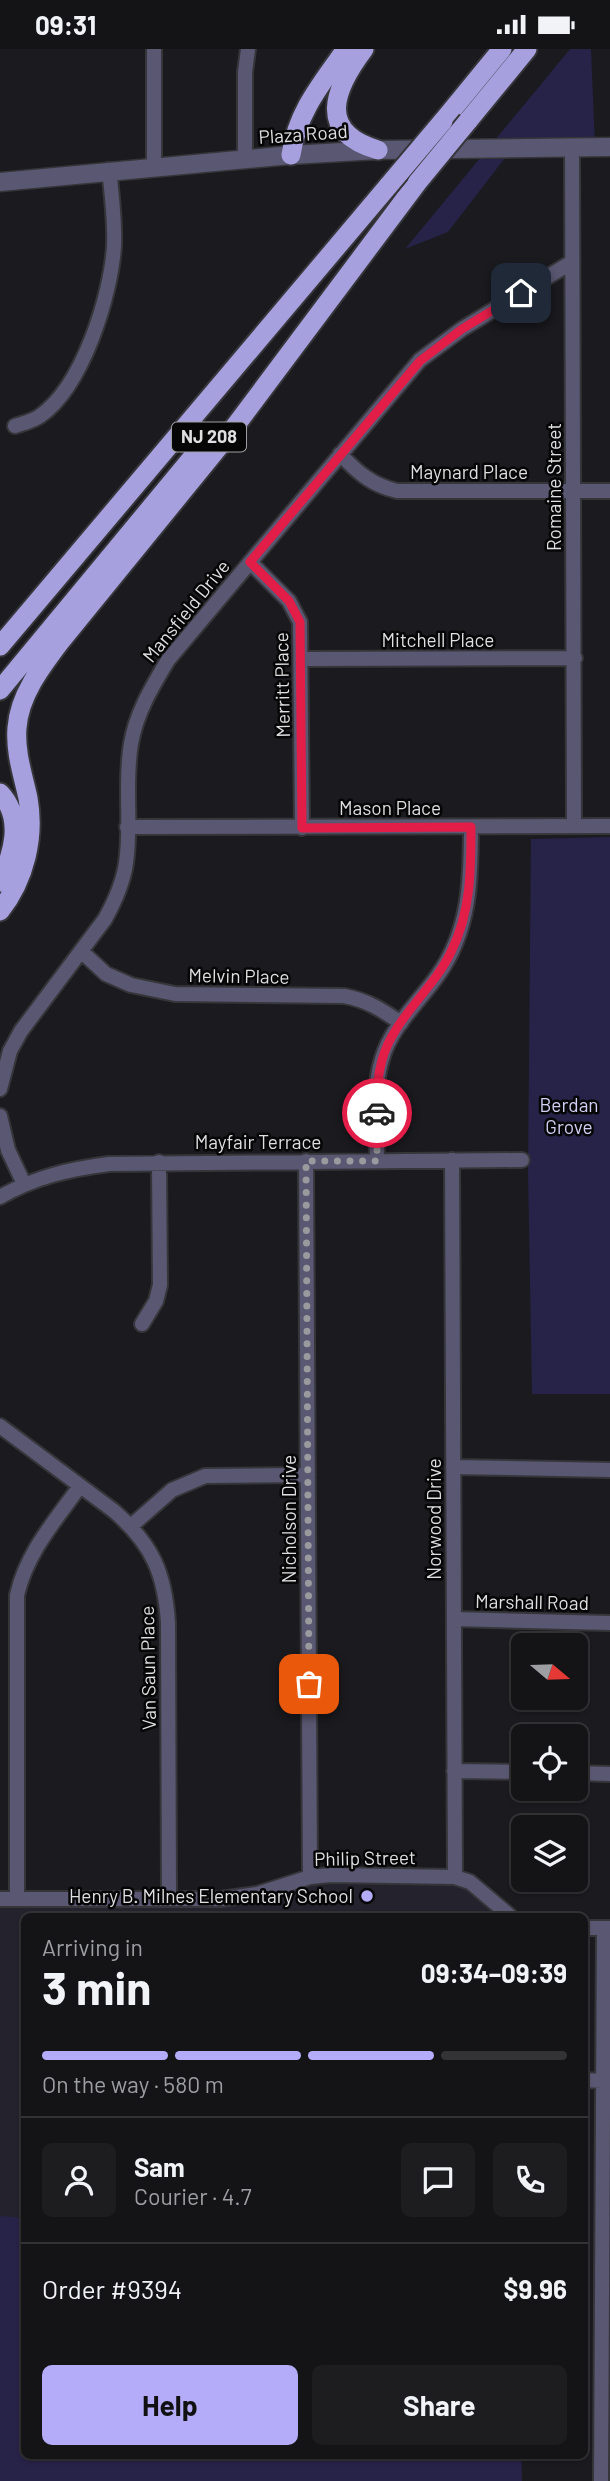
<!DOCTYPE html>
<html lang="en">
<head>
<meta charset="utf-8">
<style>
	body { margin:0; font-family:Barlow,sans-serif; background:#1d1d20; color:#f1f3f6; height:100vh; display:flex; flex-direction:column; font-size:26px; white-space:nowrap }
	* { box-sizing:border-box; margin:0 }
	p { font-size:23px; color:#9d9ea1 }
	.icon { flex:none; width:38px; height:38px; fill:none; stroke:currentColor; stroke-width:2; stroke-linecap:round; stroke-linejoin:round }
	.map { position:relative; flex:1; overflow:hidden }
	.panel { position:absolute; left:21px; top:1864px; width:567px; height:546px; display:flex; flex-direction:column; background:#141417; border-radius:10px; box-shadow:0 2px 5px #0004,0 0 0 2px #333336 }
	.panel>* { flex:none }
	.needle { width:46px; rotate:109deg }
	.controls { position:absolute; left:511px; top:1584px; display:grid; gap:14px }
	.controls a { display:grid; place-items:center; width:77px; height:77px; border-radius:10px; background:#141417; box-shadow:0 2px 5px #0004,0 0 0 2px #333336; font-size:35px }
	.pin { position:absolute; display:grid; place-items:center; width:60px; height:60px; color:#fff; margin:-30px; border-radius:14px; box-shadow:0 4px 10px #0006 }
	.courier { position:absolute; display:grid; place-items:center; width:70px; height:70px; margin:-35px; border:5px solid #e11d48; border-radius:50%; background:#fff; color:#222; box-shadow:0 2px 9px #0007 }
	.headline em { font-style:normal; font-weight:700 }
	.headline div { display:flex; flex-direction:column-reverse }
	.headline { display:flex; align-items:center; justify-content:space-between; height:119px; padding:0 21px }
	h1 { font-size:46px; font-weight:700; line-height:52px }
	.bar { display:grid; grid-template-columns:repeat(4,1fr); gap:10px 7px; align-content:center; height:84px; padding:0 21px }
	.bar i { height:9px; border-radius:5px; background:#333336 }
	.bar .selected { background:#b4acf9 }
	.bar p { grid-column:span 4 }
	.line { display:flex; align-items:center; gap:18px; padding:0 21px; border-top:2px solid #333336 }
	.line div { flex:1 }
	.round { display:grid; place-items:center; flex:none; width:74px; height:74px; border-radius:10px; background:#1d1d20 }
	.cta { display:flex; gap:14px; margin-top:auto; padding:14px 21px }
	.cta a { flex:1; height:80px; border-radius:10px; background:#b4acf9; color:#111; font-size:28px; font-weight:700; line-height:80px; text-align:center }
	.cta a+a { background:#1d1d20; color:#f1f3f6 }
	.status { display:flex; justify-content:space-between; align-items:center; height:49px; padding:0 35px; background:#141417; direction:ltr }
	.status svg { height:19px; fill:currentColor }
	.map>svg:first-child { display:block }
</style>
</head>
<body>
<div class="status"><b>09:31</b><svg viewBox="0 0 49 12"><path d="M0 12V9h3v3zM5 12V6h3v6zM10 12V3h3v9zM15 12V0h3v12zM26 1h20v11H26zM47 4h2v5h-2z"/></svg></div>
<div class="map">
<svg width="610" height="2432" viewBox="0 0 610 2432">
	<rect width="100%" height="100%" fill="#1a1a1f"/>
	<!-- built -->
	<path fill="#23222d" d="M455 1828 510 1867H24V2406H521L522 2432H0V1850L238 1848 292 1833Z"/>
	<!-- green -->
	<path fill="#272247" d="M570 0H591L595 98 512 100 448 183 405 200Z
		M610 788V1345H532L528 1123 531 790Z
		M0 2167 24 2169V2406H521L522 2432H0Z"/>
	<g fill="none" stroke-linecap="round" stroke-linejoin="round">
		<defs>
			<path id="minor" d="M154 0V117
				M572 98 574 777
				M245 110V23L248 0
				M15 377C24 374 33 372 40 367 83 337 111 246 114 197 115 172 112 146 109 121
				M340 405C358 424 372 436 397 442H610
				M250 513 289 552 300 573 302 779
				M302 610 575 609
				M127 778 610 777
				M81 902 106 925 131 936 175 945 344 947C367 951 382 961 401 974
				M0 1040 10 1002 21 982 105 870C115 852 123 835 126 814 132 775 124 734 131 695 136 664 152 638 168 611L420 311 462 280 572 213
				M0 1067 8 1101 24 1135
				M452 1111 455 1828
				M306 1112 310 1828
				M377 1112C377 1079 372 1042 382 1010 391 978 419 953 438 926 470 881 471 831 471 778
				M0 1148C35 1128 70 1120 109 1115L522 1111
				M142 1275 156 1252 160 1236 159 1113
				M0 1377 114 1462C152 1495 165 1524 168 1574L169 1850
				M453 1418 610 1421
				M131 1477 172 1441 205 1427 308 1426
				M454 1570 610 1574
				M454 1722 523 1723
				M576 1724 610 1725
				M0 1850H221L257 1845 310 1828 331 1826 455 1828 470 1833 510 1867
				M17 1850V1546C27 1503 55 1472 80 1437
				M584 1879H610
				M584 2031 603 2032
				M601 2432 604 1879"/>
			<path id="tertiary" d="M0 133 291 106 378 101 610 98"/>
			<path id="trunk" d="M364 0C334 40 316 83 378 101
				M443 72 502 0
				M468 72 527 0
				M291 106C297 63 322 34 346 0
				M0 597 389 136
				M0 641 210 387
				M0 744C24 769 13 805 0 833
				M0 862C25 830 35 788 28 749 23 726 15 703 17 679 19 647 41 618 60 593L230 384 417 134"/>
		</defs>
		<!-- minor casing -->
		<use href="#minor" stroke="#36363a" stroke-width="18"/>
		<!-- tertiary casing -->
		<use href="#tertiary" stroke="#36363a" stroke-width="21"/>
		<!-- trunk casing -->
		<use href="#trunk" stroke="#36363a" stroke-width="23"/>
		<!-- minor -->
		<use href="#minor" stroke="#5a5772" stroke-width="14"/>
		<!-- tertiary -->
		<use href="#tertiary" stroke="#5a5772" stroke-width="18"/>
		<!-- trunk -->
		<use href="#trunk" stroke="#a6a0df" stroke-width="19"/>
		<defs>
			<path id="trunk-bridge" d="M417 134 468 72
				M389 136 443 72"/>
		</defs>
		<!-- trunk-bridge casing -->
		<use href="#trunk-bridge" stroke="#36363a" stroke-width="23" stroke-linecap="butt"/>
		<!-- trunk-bridge -->
		<use href="#trunk-bridge" stroke="#a6a0df" stroke-width="19"/>
	</g>
	<g fill="none" stroke-linecap="round" stroke-linejoin="round">
		<!-- done -->
		<path stroke="#9a9a9e" stroke-width="7" stroke-dasharray="0 12.6" d="M309 1635 306 1112H377V1064"/>
		<!-- route -->
		<path stroke="#e11d48" stroke-width="9" d="M377 1064C377 1046 377 1029 382 1011 393 970 433 941 451 903 471 863 471 821 471 778L302 779 300 573 289 552 250 513 420 312 462 280 521 244"/>
	</g>
	<!-- markers -->
	<circle fill="#b4acf9" stroke="#060607" stroke-width="2.5" cx="367" cy="1847" r="7"/>
	<g text-anchor="middle" stroke-width="5" stroke-linejoin="round" paint-order="stroke">
		<!-- shield labels -->
		<rect fill="#060607" stroke="#9e9ea0" stroke-width="2" x="172" y="373.5" width="74" height="29" rx="5"/>
		<g font-size="18" font-weight="bold" fill="#dfdfe2">
			<text x="209" y="394">NJ 208</text>
		</g>
		<!-- street labels -->
		<g font-size="19" fill="#dfdfe2" stroke="#060607">
			<text transform="translate(303 85) rotate(-4)" y="7">Plaza Road</text>
			<text x="469" y="430">Maynard Place</text>
			<text transform="translate(554 438) rotate(-90)" y="7">Romaine Street</text>
			<text transform="translate(186 562) rotate(-51)" y="7">Mansfield Drive</text>
			<text x="438" y="598">Mitchell Place</text>
			<text transform="translate(282 636) rotate(-91)" y="7">Merritt Place</text>
			<text x="390" y="766">Mason Place</text>
			<text transform="translate(239 927) rotate(1)" y="7">Melvin Place</text>
			<text x="258" y="1100">Mayfair Terrace</text>
			<text transform="translate(289 1470) rotate(-90)" y="7">Nicholson Drive</text>
			<text transform="translate(434 1470) rotate(-90)" y="7">Norwood Drive</text>
			<text transform="translate(532 1553) rotate(1)" y="7">Marshall Road</text>
			<text transform="translate(148 1619) rotate(-91)" y="7">Van Saun Place</text>
			<text transform="translate(365 1809) rotate(-1)" y="7">Philip Street</text>
		</g>
		<!-- park labels -->
		<g font-size="19" fill="#d2cff5" stroke="#060607">
			<text x="569" y="1063">Berdan<tspan x="569" dy="22">Grove</tspan></text>
		</g>
		<!-- poi labels -->
		<g font-size="19" fill="#dfdfe2" stroke="#060607" text-anchor="end">
			<text x="353" y="1854">Henry B. Milnes Elementary School</text>
		</g>
	</g>
</svg>
<div class="controls">
<a><svg class="needle" viewBox="-14 -14 28 28"><path d="M0-13l5 13h-10z" fill="#e53935"/><path d="M0 13l5-13h-10z" fill="#9d9ea1"/></svg></a>
<a><svg class="icon" aria-label="locate" viewBox="0 0 24 24"><circle cx="12" cy="12" r="6"/><path d="M12 2v4M12 18v4M2 12h4M18 12h4"/></svg></a>
<a><svg class="icon" aria-label="layers" viewBox="0 0 24 24"><path d="M12 4l9 5-9 5-9-5zM3 14l9 5 9-5"/></svg></a>
</div>
<div class="pin" style="left:309px;top:1635px;background:#ea580c"><svg class="icon" aria-label="bag" viewBox="0 0 24 24"><path d="M5 8h14l-1 12H6zM9 8a3 3 0 0 1 6 0"/></svg></div>
<div class="pin" style="left:521px;top:244px;background:#1f2937"><svg class="icon" aria-label="home" viewBox="0 0 24 24"><path d="M3 11l9-7 9 7M6 9v11h12V9"/></svg></div>
<div class="courier" style="left:377px;top:1064px"><svg class="icon" aria-label="car" viewBox="0 0 24 24"><path d="M5 17H2v-5l4-1 3-4h7l3 4 3 1v5h-3M9 17h6M6 11h13"/><circle cx="7" cy="17" r="2"/><circle cx="17" cy="17" r="2"/></svg></div>
<section class="panel">
<div class="headline"><div><h1>3 min</h1><p>Arriving in</p></div><em>09:34–09:39</em></div>
<div class="bar"><i class="selected"></i><i class="selected"></i><i class="selected"></i><i></i><p>On the way · 580 m</p></div>
<div class="line" style="height:126px"><a class="round"><svg class="icon" aria-label="person" viewBox="0 0 24 24"><circle cx="12" cy="8" r="4"/><path d="M4 21q1-7 8-7t8 7"/></svg></a><div><b>Sam</b><p>Courier · 4.7</p></div><a class="round"><svg class="icon" aria-label="chat" viewBox="0 0 24 24"><path d="M4 5h16v11H9l-5 4z"/></svg></a><a class="round"><svg class="icon" aria-label="phone" viewBox="0 0 24 24"><path d="M5 4h4l2 5-3 2q2 4 5 5l2-3 5 2v4C11 20 4 13 5 4z"/></svg></a></div>
<div class="line" style="height:91px"><div>Order #9394</div><b>$9.96</b></div>
<div class="cta"><a>Help</a><a>Share</a></div>
</section>
</div>
</body>
</html>
